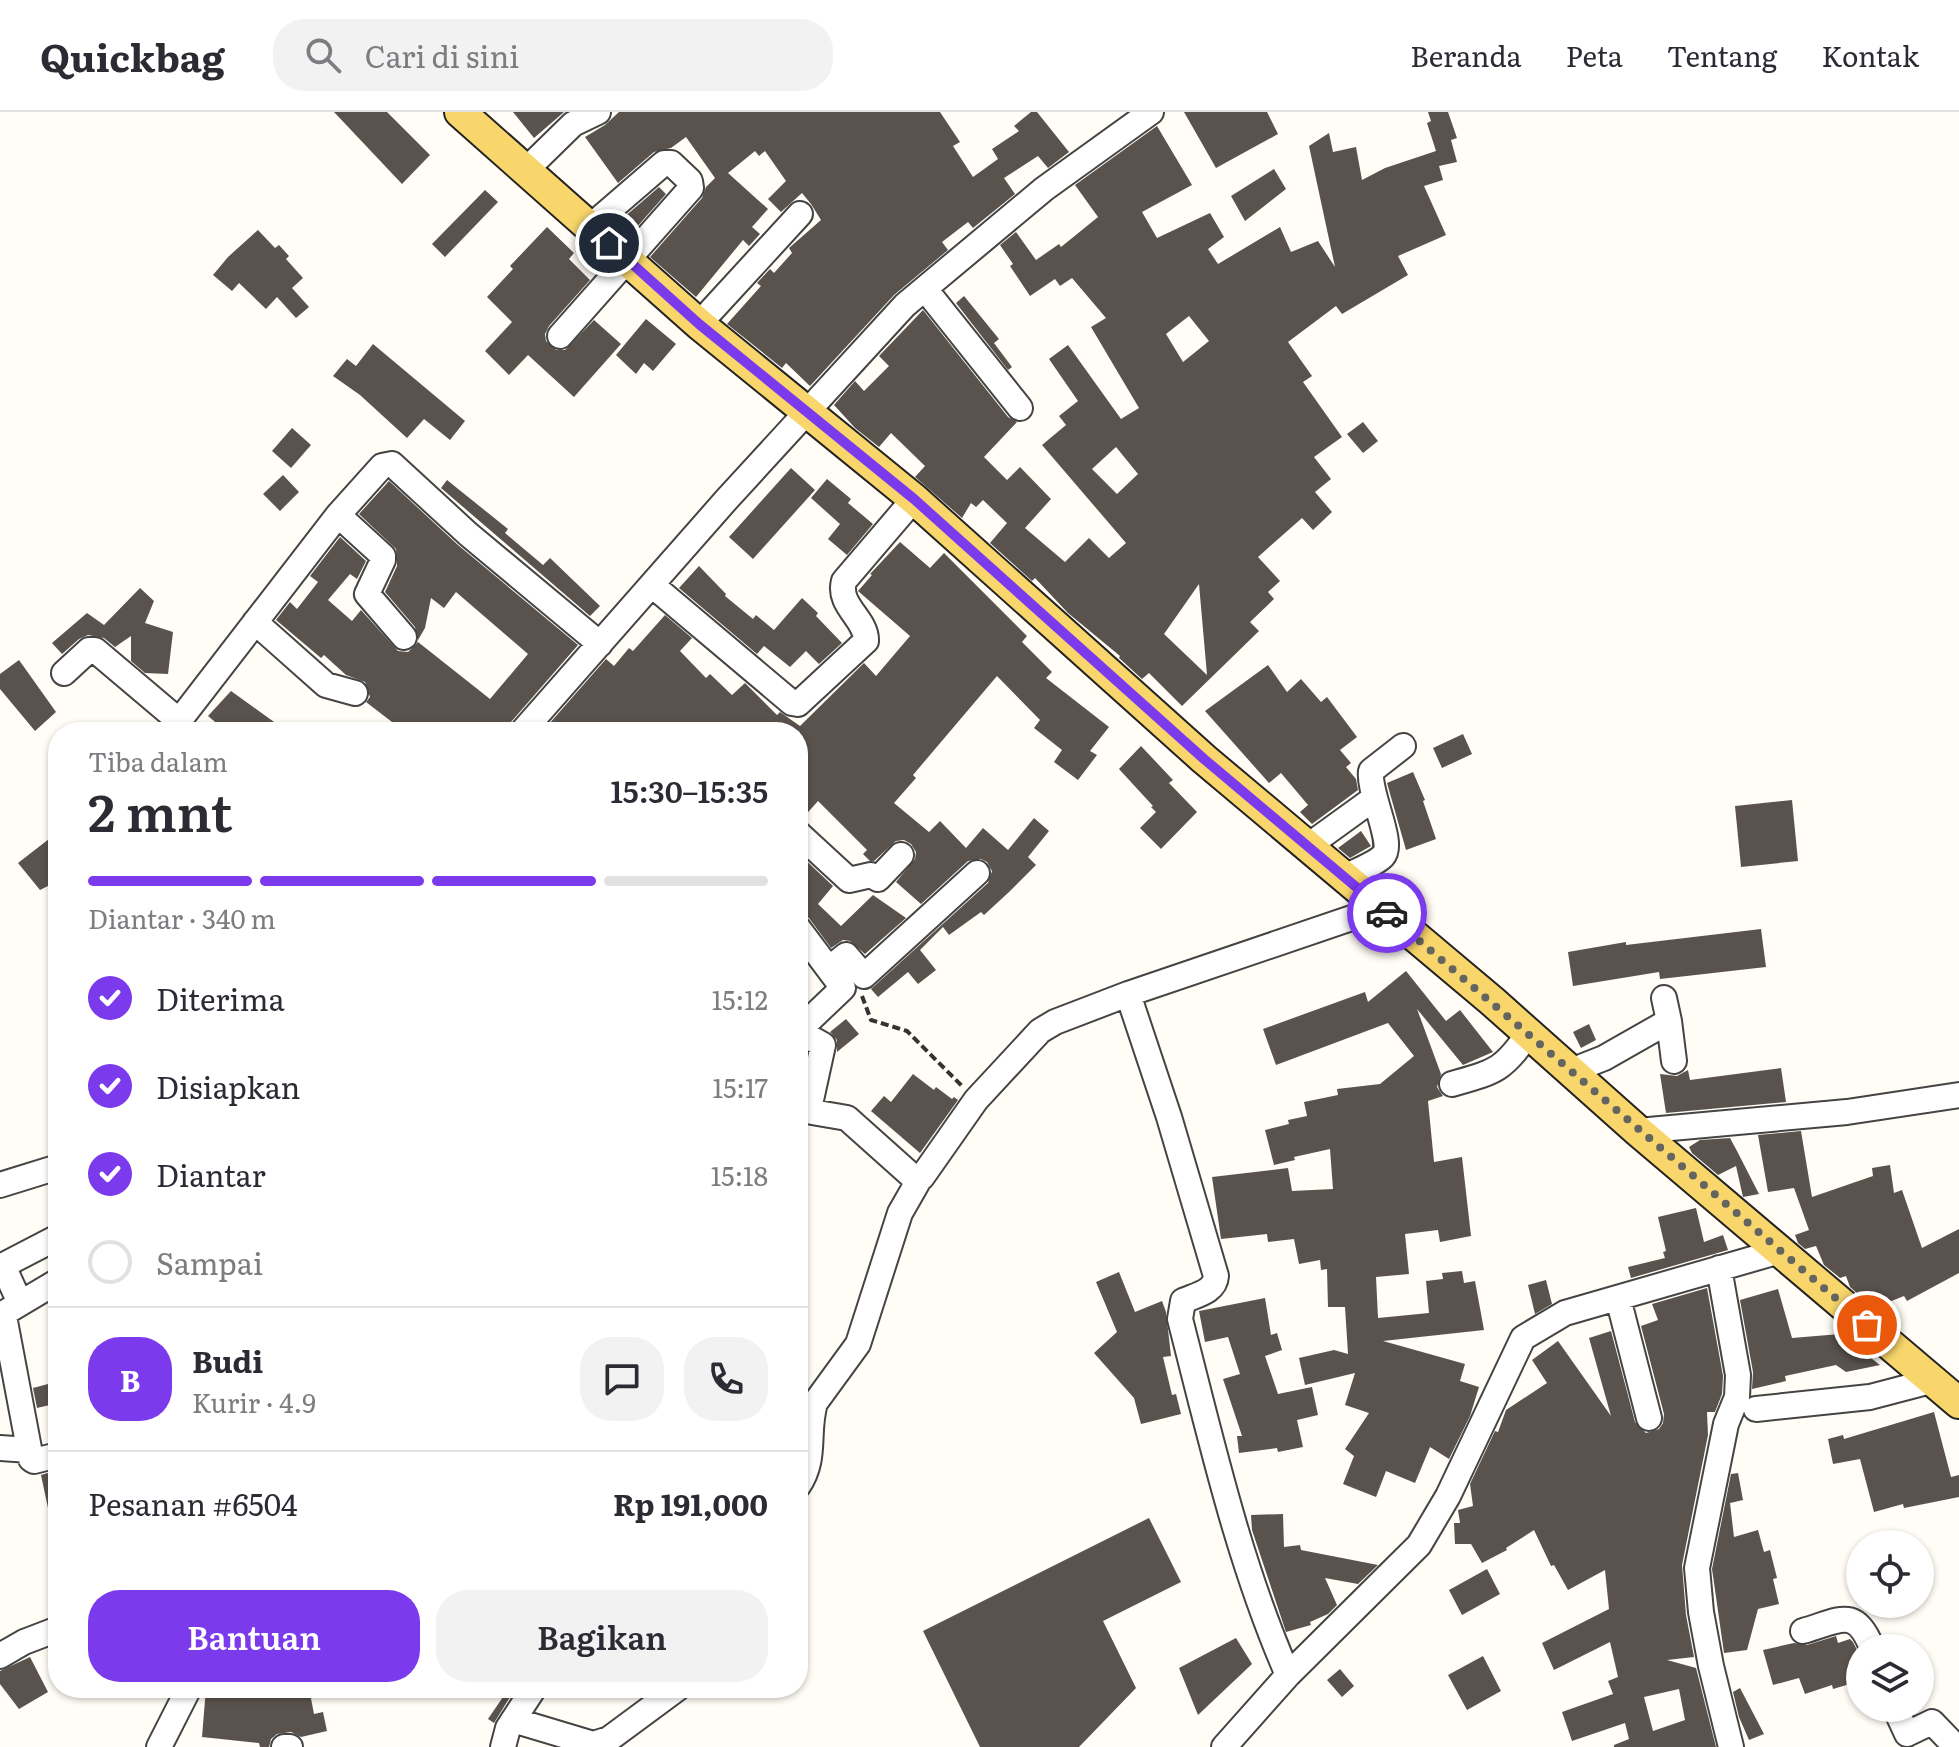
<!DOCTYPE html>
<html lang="id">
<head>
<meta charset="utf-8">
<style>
	body { margin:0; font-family:Literata,serif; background:#f2f2f3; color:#2b2b33; height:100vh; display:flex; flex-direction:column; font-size:30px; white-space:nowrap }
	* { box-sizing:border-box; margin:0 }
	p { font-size:26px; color:#7c7c81 }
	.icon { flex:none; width:44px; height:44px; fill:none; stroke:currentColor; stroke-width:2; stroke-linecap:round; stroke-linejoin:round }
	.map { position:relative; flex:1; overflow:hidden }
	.sheet { position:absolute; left:48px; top:610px; width:760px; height:976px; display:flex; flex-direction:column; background:#fff; border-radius:32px; box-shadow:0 2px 6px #0004 }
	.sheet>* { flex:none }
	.buttons { position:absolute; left:1846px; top:1418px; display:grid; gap:16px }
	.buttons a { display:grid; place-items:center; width:88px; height:88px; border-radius:50%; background:#fff; box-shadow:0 2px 6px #0004; font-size:40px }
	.pin { position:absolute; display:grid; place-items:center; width:68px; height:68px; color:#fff; margin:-34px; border:4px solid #fff; border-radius:50%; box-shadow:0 2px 8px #0007 }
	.courier { position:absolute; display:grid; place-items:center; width:80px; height:80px; margin:-40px; border:6px solid #7c3aed; border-radius:50%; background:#fff; color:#222; box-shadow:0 2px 10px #0007 }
	.overview em { font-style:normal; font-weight:600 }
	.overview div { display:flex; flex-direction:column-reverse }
	.overview { display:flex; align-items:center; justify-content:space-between; height:136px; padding:0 40px }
	h1 { font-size:52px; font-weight:600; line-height:60px }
	.bar { display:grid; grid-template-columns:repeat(4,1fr); gap:12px 8px; align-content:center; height:96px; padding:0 40px }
	.bar i { height:10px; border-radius:6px; background:#e1e1e2 }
	.bar .active { background:#7c3aed }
	.bar p { grid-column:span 4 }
	.line { display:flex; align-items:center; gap:20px; padding:0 40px; border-top:2px solid #e1e1e2 }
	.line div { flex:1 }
	.round { display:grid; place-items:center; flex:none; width:84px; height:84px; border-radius:32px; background:#f2f2f3 }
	ol { padding:0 40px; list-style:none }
	li { display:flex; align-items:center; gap:24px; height:88px }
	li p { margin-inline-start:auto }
	li .icon { padding:8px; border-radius:50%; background:#7c3aed; color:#fff; stroke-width:4 }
	li:last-child { color:#7c7c81 }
	li i { width:44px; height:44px; border:4px solid #e1e1e2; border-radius:50% }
	.button { display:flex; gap:16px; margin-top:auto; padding:16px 40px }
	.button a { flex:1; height:92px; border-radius:32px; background:#7c3aed; color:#fff; font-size:32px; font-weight:600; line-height:92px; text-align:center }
	.button a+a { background:#f2f2f3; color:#2b2b33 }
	header { display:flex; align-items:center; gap:48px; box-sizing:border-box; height:112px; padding:0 40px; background:#fff; border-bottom:2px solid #e1e1e2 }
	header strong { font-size:38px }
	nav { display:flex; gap:44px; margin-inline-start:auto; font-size:28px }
	.search { width:560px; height:72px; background:#f2f2f3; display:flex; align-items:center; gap:20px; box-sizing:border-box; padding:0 28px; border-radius:32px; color:#7c7c81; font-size:30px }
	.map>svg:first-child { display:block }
</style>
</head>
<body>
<header>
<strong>Quickbag</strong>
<div class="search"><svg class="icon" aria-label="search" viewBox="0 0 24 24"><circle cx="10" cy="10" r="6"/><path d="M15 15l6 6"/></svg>Cari di sini</div>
<nav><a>Beranda</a><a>Peta</a><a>Tentang</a><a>Kontak</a></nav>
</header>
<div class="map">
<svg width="1959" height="1635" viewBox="0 0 1959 1635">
	<rect width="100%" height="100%" fill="#fffdf5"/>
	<!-- building -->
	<path fill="#5a524d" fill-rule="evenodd" d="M334 0H387L430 43 402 72Z
		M513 0H564L534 26Z
		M619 0H940L960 30 953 34 973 65 998 47 992 37 1019 19 1014 14 1031 0H1037L1069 40 1048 56 1038 44 1004 66 1015 82 973 116 968 110 942 130 948 138 894 183 810 274 786 251 782 256 727 212 761 174 757 171 770 157 774 161 792 141 789 136 821 108 811 92 802 81 781 100 768 87 786 69 765 39 759 44 755 39 728 61 768 97 752 115 760 122 749 134 743 128 696 185 650 145 702 86 706 75 715 66 686 25 671 36 654 40 618 71 585 25 605 13Z
		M1184 0H1267L1278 22 1216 56Z
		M1428 0H1448L1457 26 1451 28 1457 50 1439 54 1443 68 1424 74 1446 123 1398 144 1408 163 1342 202 1336 194 1288 230 1312 264 1303 270 1342 325 1314 345 1331 367 1315 380 1332 400 1313 418 1302 406 1258 445 1280 469 1268 480 1274 487 1250 510 1259 519 1182 594 1149 561 1142 567 1119 546 1120 544 1068 501 1035 466 1032 469 990 431 1007 411 983 388 976 395 971 391 962 406 915 365 925 354 891 321 879 335 855 316 834 293 855 269 864 279 889 254 879 244 923 198 1008 305 1017 310 984 345 1007 368 1020 355 1051 387 1025 416 1065 450 1089 426 1109 446 1126 431 1042 333 1066 313 1059 304 1078 289 1049 247 1068 233 1121 307 1139 296 1091 215 1106 206 1072 166 1060 174 1055 167 1030 184 1010 154 1013 152 1000 133 1016 120 1036 148 1059 132 1061 135 1098 105 1075 73 1157 14 1192 73 1142 100 1157 126 1210 101 1224 125 1208 137 1218 152 1280 115 1291 140 1318 129 1335 155 1309 34 1329 21 1333 40 1356 35 1362 68 1385 56 1436 39 1427 11 1431 9ZM1189 204 1209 229 1183 250 1166 222ZM1116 335 1138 362 1117 382 1092 357ZM1199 472 1207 563 1164 522Z
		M1274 57 1286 77 1245 109 1231 84Z
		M659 75 666 82 628 125 615 113Z
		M485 78 498 90 445 145 432 132Z
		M547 115 574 141 569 147 590 168 549 214 545 222 546 229 556 238H565L594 208 621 232 574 285 528 243 509 263 485 239 512 210 487 185 513 157 510 154Z
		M258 118 275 136 279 133 289 144 286 147 303 166 292 176 309 195 296 206 277 185 266 197 239 171 232 179 213 163 228 145Z
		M964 184 999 227 994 231 1012 255 1008 258 956 191Z
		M646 207 676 232 653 259 644 251 636 262 616 243Z
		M373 232 465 309 450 328 424 307 407 326 360 283 333 264 347 247 356 254Z
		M1363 310 1378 329 1363 341 1347 322Z
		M292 316 311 333 291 356 272 339Z
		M791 356 815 378 753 447 729 425Z
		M283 363 299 380 280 399 263 382Z
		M827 367 851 387 848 391 873 412 847 443 828 427 840 412 811 386Z
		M447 368 508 417 505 421 543 453 550 446 600 494 590 504 441 376Z
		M389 369 458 433 578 533 511 610 507 620H405L366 590 370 585 365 570 346 563 324 543 321 546 276 508 290 490 297 497 318 470 310 464 340 425 366 449 357 467 350 462 328 488 352 509 361 498 398 539 408 540 418 530 490 587 528 542 456 480 444 496 431 486 425 516 418 528 415 515 385 480 397 454 396 437 359 402Z
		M900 430 930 456 944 441 1027 524 1022 530 1052 560 1046 566 1109 615 1090 639 1097 643 1078 668 1054 650 1062 638 1034 616 1040 608 997 564 913 663 916 666 894 691 929 720 940 709 966 736 983 716 1008 738 1034 706 1049 719 1028 745 1036 753 1009 780 984 803 981 800 949 823 943 815 920 838 936 858 918 872 908 860 878 885 871 877 988 771 992 759 987 750 981 747 968 749 921 792 896 770 915 747 916 740 911 732 904 728 896 729 874 749H870L863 742 867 738 818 689 802 707 798 706V620H558L549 612 606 547 614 554 629 536 633 539 665 503 692 526 680 539 706 566 710 562 732 583 745 571 777 603 780 600 800 614 864 551 876 564 910 524 858 479 872 463 870 462Z
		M699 454 726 482 725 484 753 507 756 503 774 518 802 486 818 501 816 504 842 531 819 552 806 539 790 555 764 534 757 542 679 476Z
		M140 476 154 489 145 511 173 520 168 562 145 561 131 549V524L115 535 104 526 88 523 79 527 62 542 52 531 87 501 104 513Z
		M19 548 56 600 35 619 0 577V562Z
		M1268 553 1287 580 1301 567 1321 590 1327 585 1357 625 1340 638 1351 651 1346 655 1356 667 1358 678 1312 712 1300 700 1308 693 1281 661 1269 671 1205 599Z
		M231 579 288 620H227L208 604Z
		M1463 622 1472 642 1442 656 1433 636Z
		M1141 634 1173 668 1169 671 1197 700 1161 737 1140 716 1156 700 1151 695 1153 694 1119 657Z
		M1413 660 1425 688 1423 689 1436 727 1406 738 1387 671Z
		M1792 688 1798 749 1741 755 1735 694Z
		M1361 719 1371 734 1350 746 1338 736Z
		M58 720V769L40 778 18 751Z
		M798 741 833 774 818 792 841 814 873 783 906 806 865 842 850 829 843 828 831 836 809 806 798 801Z
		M1761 817 1766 855 1660 867 1659 860 1573 874 1568 840 1626 830V833Z
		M1406 859 1446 909 1460 898 1493 940 1463 953 1417 897 1441 962 1437 975 1443 984 1428 989 1434 1050 1462 1045 1471 1124 1440 1130 1438 1118 1405 1122 1409 1162 1376 1165 1378 1206 1429 1201 1426 1169 1443 1167 1442 1161 1462 1159 1464 1171 1475 1169 1484 1218 1383 1229 1465 1252 1460 1269 1479 1275 1470 1304 1449 1347 1430 1335 1415 1371 1386 1359 1376 1385 1343 1372 1354 1344 1345 1337 1369 1301 1345 1293 1355 1261 1305 1273 1299 1246 1334 1238 1348 1242 1345 1195H1328L1327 1157 1321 1158 1320 1148 1299 1152 1294 1127 1268 1130 1267 1122 1221 1127 1212 1065 1288 1056 1292 1079 1333 1077 1330 1037 1294 1045 1295 1048 1274 1053 1265 1018 1289 1012 1288 1008 1307 1004 1304 990 1338 983 1337 977 1380 972 1414 944 1388 911 1276 953 1263 917 1365 880 1368 890Z
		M846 907 859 922 837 940V928L830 920Z
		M1589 912 1596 928 1581 936 1573 920Z
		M1781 956 1786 990 1666 1001 1660 962 1677 964 1688 958 1690 968Z
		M913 962 934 978 936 975 952 987 954 985 958 988 920 1041 871 999 884 984 891 990Z
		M1801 1019 1812 1085 1873 1064 1872 1056 1890 1053 1894 1081 1902 1078 1922 1136 1959 1117V1161L1907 1189 1904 1184 1874 1196 1850 1175 1846 1164 1840 1166 1824 1153 1816 1134 1805 1137 1798 1131 1795 1123 1809 1118 1794 1076 1768 1080 1758 1023Z
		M1730 1026 1737 1039 1759 1082 1743 1085 1736 1054 1718 1063 1692 1041 1689 1035 1700 1028Z
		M1696 1096 1704 1130 1723 1123 1728 1138 1631 1166 1628 1155 1665 1146 1663 1140 1666 1139 1658 1105Z
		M1119 1160 1135 1200 1162 1189 1166 1200 1171 1244 1163 1245 1172 1283 1176 1282 1181 1302 1141 1312 1134 1286 1094 1241 1117 1220 1096 1170Z
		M1546 1168 1552 1192 1535 1202 1528 1173Z
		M1707 1176 1723 1264 1722 1282 1715 1300H1707L1708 1323 1682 1453 1686 1503 1694 1545 1667 1548 1696 1556 1716 1635H1614V1633L1629 1627 1625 1611 1572 1629 1562 1600 1613 1582 1608 1569 1618 1565 1610 1530 1554 1558 1542 1531 1609 1497 1605 1458 1568 1478 1554 1453 1551 1454 1534 1418 1506 1436 1507 1438 1482 1451 1471 1432H1455L1454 1411H1460L1458 1398 1473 1394 1470 1372 1495 1319 1498 1320 1506 1298 1547 1271 1532 1248 1558 1229 1611 1304 1589 1226 1611 1219 1635 1310 1646 1321 1659 1317 1663 1311 1664 1302 1641 1214 1658 1208 1652 1192ZM1679 1577 1685 1608 1653 1619 1644 1585Z
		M1778 1177 1792 1226 1840 1222 1880 1253 1846 1260 1836 1253 1785 1264 1786 1269 1752 1277 1753 1260 1740 1188Z
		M1265 1186 1271 1223 1277 1221 1282 1238 1265 1244 1278 1282 1312 1275 1318 1303 1297 1308 1303 1335 1278 1340 1277 1336 1239 1341 1237 1324H1242L1223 1267 1240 1262 1228 1225 1205 1230 1199 1199Z
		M48 1272 54 1292 37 1296 33 1276Z
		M1934 1300 1951 1365 1959 1363V1385L1904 1396 1903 1392 1874 1400 1860 1347 1833 1352 1828 1327 1843 1323 1844 1327Z
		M58 1358V1409L51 1410 41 1363Z
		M1738 1361 1743 1388 1730 1391 1734 1425 1758 1418 1764 1440 1770 1438 1777 1466 1773 1467 1779 1492 1758 1497 1747 1538 1724 1541 1712 1457 1731 1362Z
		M1283 1402 1284 1435 1300 1433 1301 1438 1378 1453 1358 1472 1325 1466 1337 1493 1328 1502 1310 1510 1311 1513 1286 1520 1252 1418 1251 1403Z
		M1149 1406 1181 1470 1103 1509 1136 1576 1079 1635H980L923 1519Z
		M1487 1457 1500 1482 1462 1503 1449 1478Z
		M1836 1524 1838 1531 1850 1527 1853 1530 1860 1544V1569L1833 1577 1832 1573 1805 1582 1799 1566 1773 1573 1763 1538 1794 1531 1807 1533Z
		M1236 1526 1252 1552 1198 1603 1179 1556Z
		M1483 1544 1501 1579 1467 1598 1448 1563Z
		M30 1545 48 1580 19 1597 0 1572V1559Z
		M1340 1557 1354 1574 1342 1585 1327 1568Z
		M206 1576H309L314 1602 323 1600 327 1619 301 1625 291 1620 277 1622 271 1627 269 1635H260L259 1631 202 1625Z
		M1740 1576 1764 1622 1749 1628 1739 1605 1733 1580Z
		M505 1582 510 1585 494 1611 488 1607Z"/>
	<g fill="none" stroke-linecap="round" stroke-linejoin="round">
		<defs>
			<path id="minor" d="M527 57 573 12 598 0
				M925 177 1020 296
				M699 212 800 102
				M560 224 691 76 690 69 671 51H664L591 114
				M652 473 792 591 798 592 866 529C867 507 837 494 844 469L914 387
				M255 510 326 573 355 581
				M404 525 367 482 383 448V444L338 403 382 354 392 352 468 422 600 532
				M64 561 89 538H95L179 609 338 403
				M522 620 727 387 905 193 1044 77 1151 0
				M798 721 849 768 871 763 878 767 901 743
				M1308 734 1373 687
				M1344 765C1356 759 1374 753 1383 744 1395 731 1368 681 1371 659L1403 634
				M798 816 843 876 800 917V920L823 933 809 997 812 1000 847 1006 913 1065H922L976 988 1040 919 1055 910 1128 882 1381 796
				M830 856 846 843 864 864 977 761
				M1128 882 1169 1005 1216 1164C1215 1180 1196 1183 1183 1189L1180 1207C1211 1327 1238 1449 1288 1563
				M1669 909 1674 949
				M1571 959 1604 946 1669 909 1664 886
				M1452 972C1494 960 1503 959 1528 922
				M1638 1019 1847 1000 1959 983
				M0 1073 58 1055
				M1719 1156 1738 1263 1737 1285 1726 1312 1697 1456 1701 1500 1711 1554 1731 1635
				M58 1169 6 1200 4 1204 31 1347 34 1349 58 1343
				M1618 1186 1649 1306
				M20 1191 5 1158 6 1152 58 1125
				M1756 1297 1870 1285 1931 1269
				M0 1336 29 1338
				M798 1374C817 1346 806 1321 815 1291L858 1232 900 1101 920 1066
				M1803 1519C1839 1509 1855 1493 1872 1536
				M0 1544 24 1530 58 1517
				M1895 1596 1907 1622 1932 1610 1956 1635
				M513 1608 593 1632 609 1627 678 1576
				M159 1635 189 1576
				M284 1635H290
				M503 1635 508 1616 534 1576
				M1224 1635 1288 1563 1419 1433 1448 1384 1523 1226 1565 1201 1780 1139"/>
			<path id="major" d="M460 0 699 212 914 387 1204 647 1492 889 1638 1019 1959 1291"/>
		</defs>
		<!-- minor casing -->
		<use href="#minor" stroke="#444" stroke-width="28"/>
		<!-- major casing -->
		<use href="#major" stroke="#222" stroke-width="34"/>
		<!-- path -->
		<path stroke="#333" stroke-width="4" stroke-dasharray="8 4" stroke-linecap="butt" d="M862 884 871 908 907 919 963 975"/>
		<!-- minor -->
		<use href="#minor" stroke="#fff" stroke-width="24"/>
		<!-- major -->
		<use href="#major" stroke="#f9d66b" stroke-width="30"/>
	</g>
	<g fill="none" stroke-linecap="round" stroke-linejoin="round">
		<!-- done -->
		<path stroke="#646461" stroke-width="8" stroke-dasharray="0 14.4" d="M1387 801 1867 1213"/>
		<!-- route -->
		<path stroke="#7c3aed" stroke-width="10" d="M609 131 699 212 914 387 1204 647 1387 801"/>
	</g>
</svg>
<div class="buttons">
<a><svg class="icon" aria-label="locate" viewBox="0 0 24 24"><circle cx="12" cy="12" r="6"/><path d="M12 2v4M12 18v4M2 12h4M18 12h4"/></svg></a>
<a><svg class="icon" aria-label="layers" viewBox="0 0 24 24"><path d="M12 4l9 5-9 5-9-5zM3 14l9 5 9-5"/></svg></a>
</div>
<div class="pin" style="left:1867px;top:1213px;background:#ea580c"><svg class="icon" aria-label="bag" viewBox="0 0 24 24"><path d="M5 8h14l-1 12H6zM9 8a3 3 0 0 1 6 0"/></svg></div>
<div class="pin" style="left:609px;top:131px;background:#1f2937"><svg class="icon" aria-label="home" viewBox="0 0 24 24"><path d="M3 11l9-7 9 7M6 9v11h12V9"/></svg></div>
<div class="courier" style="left:1387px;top:801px"><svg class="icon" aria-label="car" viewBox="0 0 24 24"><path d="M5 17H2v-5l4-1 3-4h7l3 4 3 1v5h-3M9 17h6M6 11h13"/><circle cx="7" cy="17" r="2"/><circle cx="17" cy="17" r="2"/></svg></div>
<section class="sheet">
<div class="overview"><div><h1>2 mnt</h1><p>Tiba dalam</p></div><em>15:30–15:35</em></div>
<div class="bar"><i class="active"></i><i class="active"></i><i class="active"></i><i></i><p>Diantar · 340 m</p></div>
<ol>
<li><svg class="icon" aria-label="check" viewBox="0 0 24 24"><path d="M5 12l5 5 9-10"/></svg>Diterima<p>15:12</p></li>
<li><svg class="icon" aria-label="check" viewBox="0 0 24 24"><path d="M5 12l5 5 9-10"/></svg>Disiapkan<p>15:17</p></li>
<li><svg class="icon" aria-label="check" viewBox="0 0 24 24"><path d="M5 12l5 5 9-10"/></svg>Diantar<p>15:18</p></li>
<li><i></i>Sampai</li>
</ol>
<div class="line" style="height:144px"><b class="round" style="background:#7c3aed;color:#fff">B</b><div><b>Budi</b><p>Kurir · 4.9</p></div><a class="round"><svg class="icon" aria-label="chat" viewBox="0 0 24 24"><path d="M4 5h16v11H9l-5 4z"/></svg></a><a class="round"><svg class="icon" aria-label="phone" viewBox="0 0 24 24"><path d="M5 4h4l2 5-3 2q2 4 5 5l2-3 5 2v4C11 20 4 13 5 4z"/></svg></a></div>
<div class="line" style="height:104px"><div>Pesanan #6504</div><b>Rp 191,000</b></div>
<div class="button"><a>Bantuan</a><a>Bagikan</a></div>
</section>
</div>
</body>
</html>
